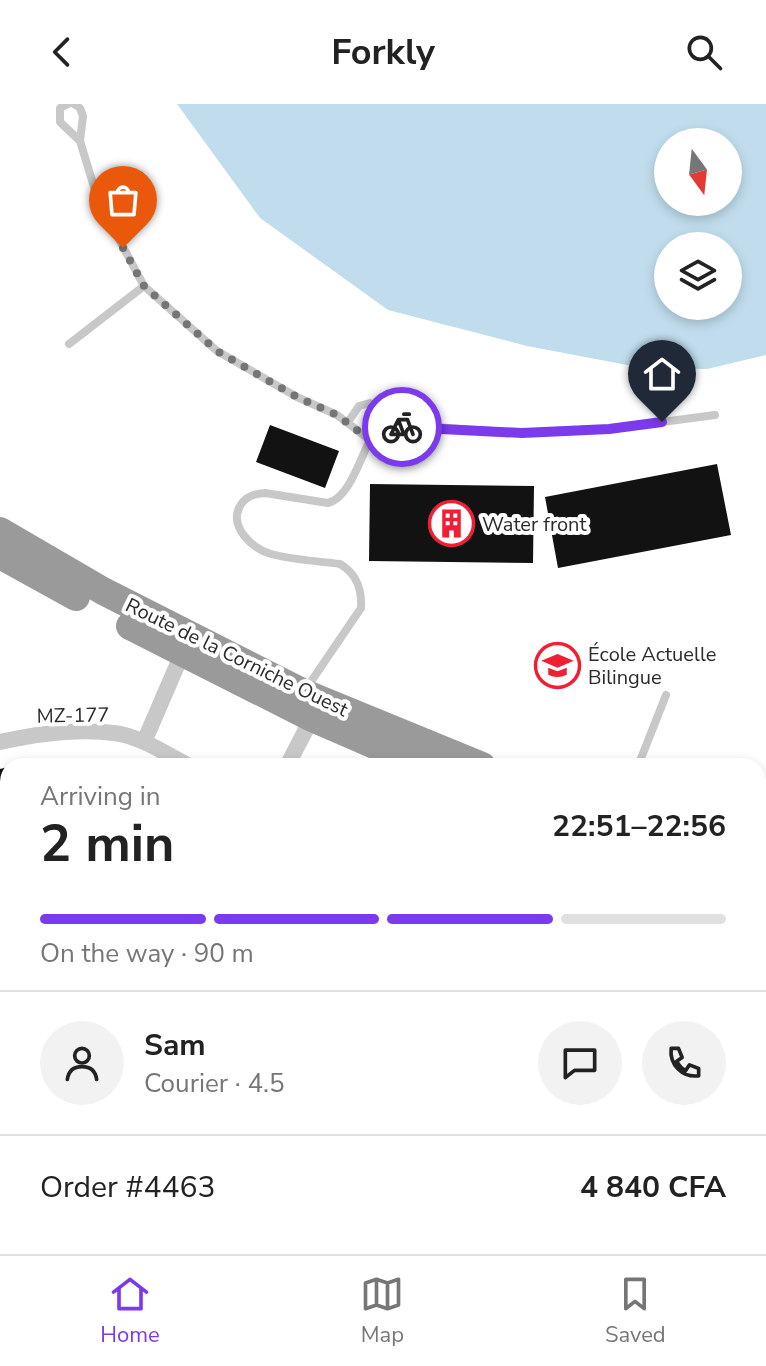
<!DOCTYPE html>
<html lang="en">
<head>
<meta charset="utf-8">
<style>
	body { margin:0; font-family:"Nunito Sans",sans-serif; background:#f2f2f2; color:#222; height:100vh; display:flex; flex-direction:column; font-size:30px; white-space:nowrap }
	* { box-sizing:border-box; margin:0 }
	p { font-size:26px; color:#767676 }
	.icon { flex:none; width:44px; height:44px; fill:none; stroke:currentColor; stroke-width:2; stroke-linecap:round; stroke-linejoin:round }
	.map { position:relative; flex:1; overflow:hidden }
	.panel { position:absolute; left:0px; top:654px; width:766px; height:496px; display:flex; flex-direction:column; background:#fff; border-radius:24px 24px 0 0; box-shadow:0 4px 12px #0003 }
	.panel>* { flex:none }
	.needle { width:52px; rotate:165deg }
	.tools { position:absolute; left:654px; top:24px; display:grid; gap:16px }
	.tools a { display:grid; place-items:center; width:88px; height:88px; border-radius:50%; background:#fff; box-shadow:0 4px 12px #0003; font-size:40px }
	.pin { position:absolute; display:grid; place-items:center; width:68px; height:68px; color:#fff; margin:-82px -34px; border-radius:50% 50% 50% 0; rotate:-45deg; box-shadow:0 0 8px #0007 }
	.pin .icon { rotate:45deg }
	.courier { position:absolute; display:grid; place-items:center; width:80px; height:80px; margin:-40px; border:6px solid #7c3aed; border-radius:50%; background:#fff; color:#222; box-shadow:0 2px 10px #0007 }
	.head em { font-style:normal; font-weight:700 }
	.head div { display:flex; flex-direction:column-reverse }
	.head { display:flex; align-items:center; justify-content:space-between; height:136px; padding:0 40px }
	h1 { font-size:52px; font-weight:700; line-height:60px }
	.bar { display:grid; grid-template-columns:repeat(4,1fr); gap:12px 8px; align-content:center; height:96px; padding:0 40px }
	.bar i { height:10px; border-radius:6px; background:#e0e0e0 }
	.bar .on { background:#7c3aed }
	.bar p { grid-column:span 4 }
	.line { display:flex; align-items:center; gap:20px; padding:0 40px; border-top:2px solid #e0e0e0 }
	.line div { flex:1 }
	.round { display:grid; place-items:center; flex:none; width:84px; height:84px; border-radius:42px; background:#f2f2f2 }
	header { display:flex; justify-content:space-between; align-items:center; height:104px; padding:0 40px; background:#fff; font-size:36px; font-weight:700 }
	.dock { display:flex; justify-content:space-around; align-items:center; height:112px; border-top:2px solid #e0e0e0; background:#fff; font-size:22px; color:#767676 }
	.dock a { display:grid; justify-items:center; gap:4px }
	.dock .on { color:#7c3aed }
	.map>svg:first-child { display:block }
</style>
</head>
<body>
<header><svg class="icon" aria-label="back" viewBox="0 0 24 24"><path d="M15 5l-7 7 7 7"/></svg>Forkly<svg class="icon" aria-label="search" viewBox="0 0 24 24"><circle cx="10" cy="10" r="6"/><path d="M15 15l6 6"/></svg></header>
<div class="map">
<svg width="766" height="1150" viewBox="0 0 766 1150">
	<rect width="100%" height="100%" fill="#fff"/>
	<!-- water -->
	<path fill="#c1dded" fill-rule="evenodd" d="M177 0H766V251L707 265 643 264 527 242 388 206 260 114ZM668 38H728V98H668ZM668 142H728V202H668Z"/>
	<!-- building -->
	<path fill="#121212" d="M270 321 339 347 325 384 256 358Z
		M717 360 731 431 558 464 545 393Z
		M370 380 534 382 533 459 369 457Z
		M8 663V721L0 723V665Z
		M8 767V815L0 816V768Z
		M8 861V933L0 935V863Z
		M8 947V976H7L0 948Z
		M0 986 8 1007V1019L0 1020Z
		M8 1061V1105L0 1107V1063Z
		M1 1118 8 1150H0Z
		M101 1142H143V1143L117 1150H103Z
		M157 1142H188V1143L178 1146 179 1150H159Z
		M245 1142H305L307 1150H247Z
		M312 1142H364V1143L335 1150H314Z"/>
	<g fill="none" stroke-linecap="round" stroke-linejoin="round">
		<!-- service -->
		<path stroke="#c8c8c8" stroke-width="8" d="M68 0 60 4V18L80 37
			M74 0 80 4 83 12 80 37 98 96 144 182 217 247 297 293 337 311 370 336 398 323 420 322 522 329 609 325 715 311
			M69 240 144 182
			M348 318 359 302 370 299 388 308 398 323
			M306 585 361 504C362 485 357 470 340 460 318 457 293 456 271 450 253 445 230 424 239 404 244 393 253 390 265 389L328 399C349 394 360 355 370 336
			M638 662 666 591"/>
		<!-- minor -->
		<path stroke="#c8c8c8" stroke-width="16" d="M0 638C36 630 76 624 114 629 140 632 166 650 189 662
			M144 638 182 550
			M287 662 312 614
			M758 770 766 748
			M0 841 8 839
			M0 1039 8 1037
			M57 1150 59 1142
			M233 1150 234 1142
			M406 1150 407 1142"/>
		<!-- tertiary -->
		<path stroke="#c8c8c8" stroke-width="20" d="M758 1081 766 1079
			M447 1150 483 1142"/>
		<!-- trunk -->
		<path stroke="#9a9a9a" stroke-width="28" d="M0 427 103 487 304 589 482 662
			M0 451 76 493
			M130 522 312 614 423 662
			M758 799 766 805
			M758 822 766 828"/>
	</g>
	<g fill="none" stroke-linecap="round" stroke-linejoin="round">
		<!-- done -->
		<path stroke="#757575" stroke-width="8" stroke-dasharray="0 14.4" d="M123 144 144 182 217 247 297 293 337 311 370 336 402 323"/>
		<!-- route -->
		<path stroke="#7c3aed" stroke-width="10" d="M402 323 522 329 609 325 662 318"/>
	</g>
	<!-- icons -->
	<defs>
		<symbol id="building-ring" viewBox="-11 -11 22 22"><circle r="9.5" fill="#fff" stroke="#f11f34" stroke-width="1.5"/><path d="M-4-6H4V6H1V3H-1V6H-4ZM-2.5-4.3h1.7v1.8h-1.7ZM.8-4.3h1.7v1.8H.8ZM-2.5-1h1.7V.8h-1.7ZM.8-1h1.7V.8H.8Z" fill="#f11f34"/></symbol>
		<symbol id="school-ring" viewBox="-11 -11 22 22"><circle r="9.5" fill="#fff" stroke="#f11f34" stroke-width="1.5"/><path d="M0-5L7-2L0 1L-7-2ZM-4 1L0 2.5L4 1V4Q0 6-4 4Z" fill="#f11f34"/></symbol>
	</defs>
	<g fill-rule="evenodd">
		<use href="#building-ring" x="426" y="394" width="51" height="51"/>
		<use href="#school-ring" x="532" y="536" width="51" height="51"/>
	</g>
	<g text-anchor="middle" stroke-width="8" stroke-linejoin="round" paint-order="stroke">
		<!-- poi labels -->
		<g font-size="20" fill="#2b2b2b" stroke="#fff" text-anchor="start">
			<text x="482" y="427">Water front</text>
			<text x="588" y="557">École Actuelle<tspan x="588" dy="23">Bilingue</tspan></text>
		</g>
		<!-- street labels -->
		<g font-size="20" fill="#2b2b2b" stroke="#fff">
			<text transform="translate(237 553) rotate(26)" y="7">Route de la Corniche Ouest</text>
			<text transform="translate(73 611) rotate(-1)" y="7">MZ-177</text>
		</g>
	</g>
</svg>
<div class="tools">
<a><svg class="needle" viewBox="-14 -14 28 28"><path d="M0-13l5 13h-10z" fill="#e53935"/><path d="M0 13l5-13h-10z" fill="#767676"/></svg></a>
<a><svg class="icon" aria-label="layers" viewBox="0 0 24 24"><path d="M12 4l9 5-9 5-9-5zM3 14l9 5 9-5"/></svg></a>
</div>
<div class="pin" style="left:123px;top:144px;background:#ea580c"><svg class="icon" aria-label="bag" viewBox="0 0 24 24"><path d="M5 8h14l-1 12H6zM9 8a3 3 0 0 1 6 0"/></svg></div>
<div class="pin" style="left:662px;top:318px;background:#1f2937"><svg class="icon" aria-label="home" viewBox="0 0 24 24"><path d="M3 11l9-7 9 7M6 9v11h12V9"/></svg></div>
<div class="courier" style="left:402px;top:323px"><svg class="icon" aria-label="bike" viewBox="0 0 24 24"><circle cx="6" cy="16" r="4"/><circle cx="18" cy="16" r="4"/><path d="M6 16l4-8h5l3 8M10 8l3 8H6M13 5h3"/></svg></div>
<section class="panel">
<div class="head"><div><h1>2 min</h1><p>Arriving in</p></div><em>22:51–22:56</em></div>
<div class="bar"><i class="on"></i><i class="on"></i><i class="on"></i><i></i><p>On the way · 90 m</p></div>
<div class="line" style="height:144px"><a class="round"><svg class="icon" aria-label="person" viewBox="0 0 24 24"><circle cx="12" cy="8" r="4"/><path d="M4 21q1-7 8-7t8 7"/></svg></a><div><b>Sam</b><p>Courier · 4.5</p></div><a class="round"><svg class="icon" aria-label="chat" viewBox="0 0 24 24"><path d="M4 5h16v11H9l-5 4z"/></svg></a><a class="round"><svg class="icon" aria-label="phone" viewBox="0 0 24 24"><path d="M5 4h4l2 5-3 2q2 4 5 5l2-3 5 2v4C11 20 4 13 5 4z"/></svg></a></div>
<div class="line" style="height:104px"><div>Order #4463</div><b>4 840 CFA</b></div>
</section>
</div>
<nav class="dock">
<a class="on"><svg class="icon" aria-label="home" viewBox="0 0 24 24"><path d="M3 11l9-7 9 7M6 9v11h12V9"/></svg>Home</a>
<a><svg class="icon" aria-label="map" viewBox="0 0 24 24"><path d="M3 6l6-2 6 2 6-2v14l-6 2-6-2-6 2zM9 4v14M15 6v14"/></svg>Map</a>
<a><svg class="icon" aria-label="saved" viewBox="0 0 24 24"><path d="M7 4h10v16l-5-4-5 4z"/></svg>Saved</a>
</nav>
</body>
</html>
